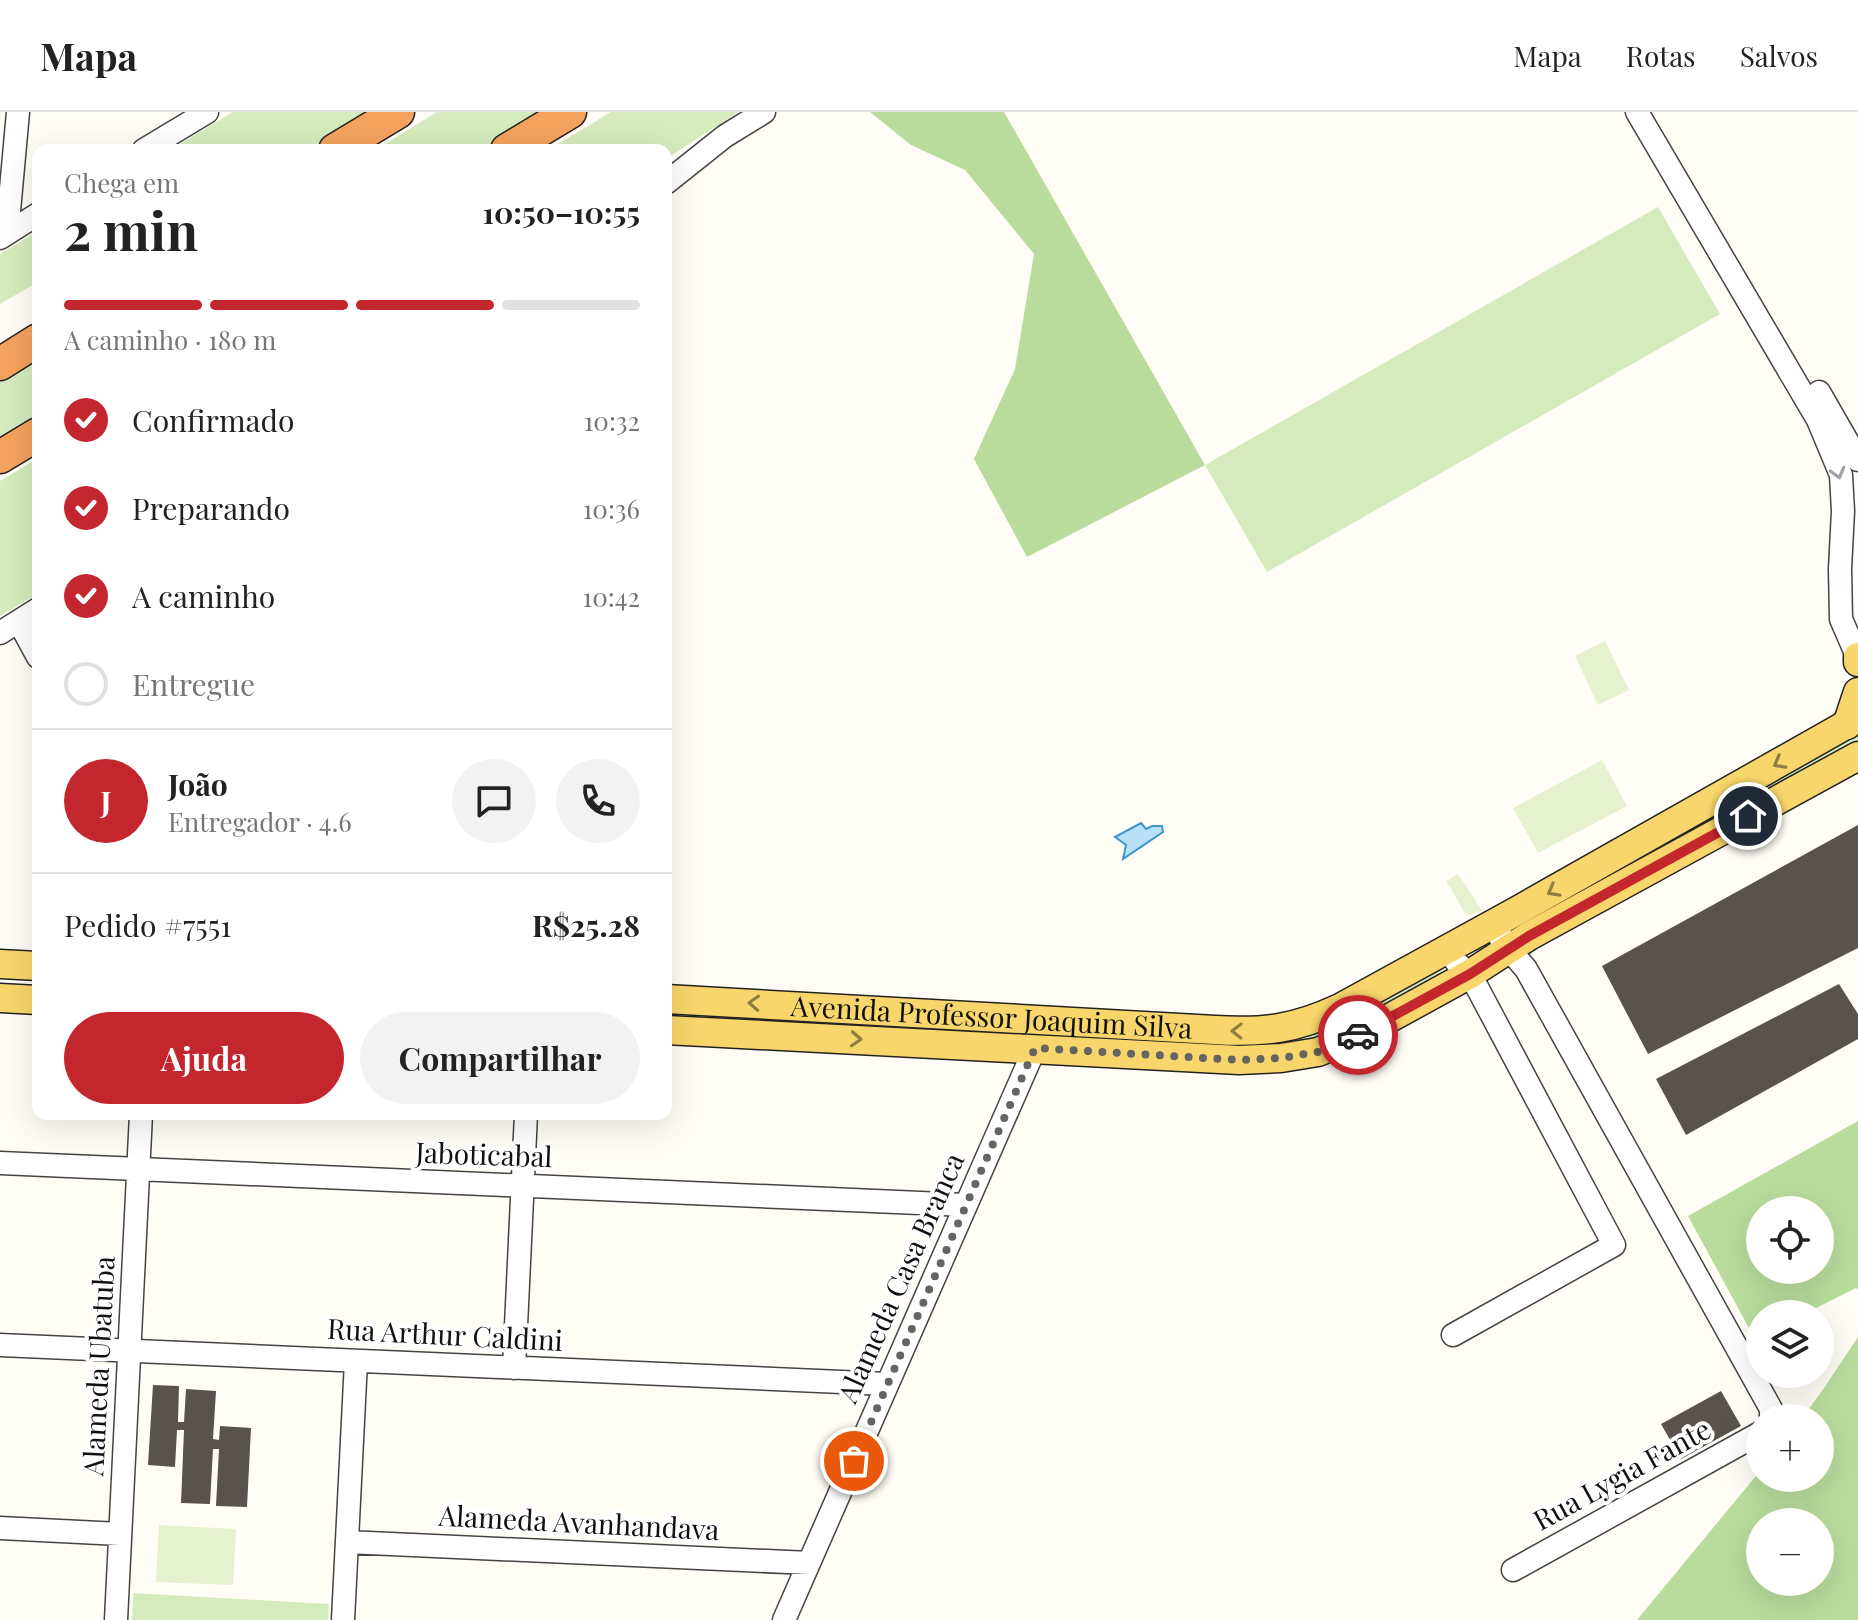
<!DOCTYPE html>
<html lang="pt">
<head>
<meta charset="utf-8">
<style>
	body { margin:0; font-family:"Playfair Display",serif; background:#f2f2f2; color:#222; height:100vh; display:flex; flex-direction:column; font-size:30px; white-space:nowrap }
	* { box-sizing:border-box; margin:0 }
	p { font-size:26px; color:#767676 }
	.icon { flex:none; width:44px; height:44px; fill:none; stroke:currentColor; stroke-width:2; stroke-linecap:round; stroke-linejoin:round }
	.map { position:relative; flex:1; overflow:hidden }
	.sheet { position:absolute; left:32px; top:32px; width:640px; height:976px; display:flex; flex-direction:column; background:#fff; border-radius:16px; box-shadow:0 8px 32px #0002 }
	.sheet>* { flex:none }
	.controls { position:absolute; left:1746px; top:1084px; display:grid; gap:16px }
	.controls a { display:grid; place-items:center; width:88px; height:88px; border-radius:50%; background:#fff; box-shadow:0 8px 32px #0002; font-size:40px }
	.pin { position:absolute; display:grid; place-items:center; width:68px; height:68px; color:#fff; margin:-34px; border:4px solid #fff; border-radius:50%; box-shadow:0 2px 8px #0007 }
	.courier { position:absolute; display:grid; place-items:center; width:80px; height:80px; margin:-40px; border:6px solid #c4262e; border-radius:50%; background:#fff; color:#222; box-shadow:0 2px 10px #0007 }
	.overview em { font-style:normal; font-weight:700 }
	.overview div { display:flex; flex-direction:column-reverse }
	.overview { display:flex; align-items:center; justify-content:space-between; height:136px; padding:0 32px }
	h1 { font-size:52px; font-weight:700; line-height:60px }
	.bar { display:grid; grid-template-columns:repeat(4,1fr); gap:12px 8px; align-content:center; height:96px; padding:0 32px }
	.bar i { height:10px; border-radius:6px; background:#e0e0e0 }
	.bar .on { background:#c4262e }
	.bar p { grid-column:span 4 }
	.line { display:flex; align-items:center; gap:20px; padding:0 32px; border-top:2px solid #e0e0e0 }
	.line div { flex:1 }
	.round { display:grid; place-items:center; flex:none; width:84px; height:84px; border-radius:42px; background:#f2f2f2 }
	ol { padding:0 32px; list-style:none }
	li { display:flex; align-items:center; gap:24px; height:88px }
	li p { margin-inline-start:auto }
	li .icon { padding:8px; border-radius:50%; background:#c4262e; color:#fff; stroke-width:4 }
	li:last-child { color:#767676 }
	li i { width:44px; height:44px; border:4px solid #e0e0e0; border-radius:50% }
	.primary-button { display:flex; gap:16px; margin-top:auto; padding:16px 32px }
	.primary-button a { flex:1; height:92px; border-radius:48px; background:#c4262e; color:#fff; font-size:32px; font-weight:700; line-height:92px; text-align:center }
	.primary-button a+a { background:#f2f2f2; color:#222 }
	header { display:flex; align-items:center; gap:48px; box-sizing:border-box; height:112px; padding:0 40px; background:#fff; border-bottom:2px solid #e0e0e0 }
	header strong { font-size:38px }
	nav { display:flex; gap:44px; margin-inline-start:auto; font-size:28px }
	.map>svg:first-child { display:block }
</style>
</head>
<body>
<header>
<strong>Mapa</strong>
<nav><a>Mapa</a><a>Rotas</a><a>Salvos</a></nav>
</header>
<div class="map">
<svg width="1858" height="1508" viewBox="0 0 1858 1508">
	<rect width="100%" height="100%" fill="#fffdf5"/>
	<!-- green -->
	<path fill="#d5ebbd" d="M233 0H369L307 38H170Z
		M437 0H543L481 38H375Z
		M611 0H738L666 47V38H548Z
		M1658 95 1720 202 1267 460 1205 353Z
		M38 119V170L0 192V142Z
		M38 243V307L0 330V266Z
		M38 346V481L0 504V369Z
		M1858 621V633L1530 818V800Z
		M1440 853 1444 866 1369 905 1294 937 666 911V894L1239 929Z
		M133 1481 329 1492 328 1508H132Z"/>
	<!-- forest -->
	<path fill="#b9dc9c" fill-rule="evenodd" d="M870 0H1004L1205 353 1027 445 974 347 1015 257 1034 142 965 58 911 33Z
		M1858 1009V1177L1856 1176 1804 1202H1760V1224L1755 1227 1688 1104ZM1760 1098H1820V1158H1760Z
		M1858 1225V1508H1637L1760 1359V1366H1820V1306H1802L1822 1279ZM1760 1410H1820V1470H1760Z"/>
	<!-- pitch -->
	<path fill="#e6f2cf" d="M1605 529 1629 578 1598 593 1575 544Z
		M1602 648 1627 694 1538 741 1513 696Z
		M1458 762 1482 798V799L1467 804 1446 769Z
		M159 1413 236 1417 233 1473 156 1470Z"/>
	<!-- water -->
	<path fill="#b9e0f7" stroke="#3f96cf" stroke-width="2" d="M1141 711 1146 717 1152 714H1162L1163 720 1123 747 1126 733 1115 725Z"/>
	<!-- building -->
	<path fill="#5a524d" d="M1858 713V836L1648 942 1602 854Z
		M1839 872 1858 902V927L1686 1023 1656 967Z
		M153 1273 179 1274 178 1310H184L186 1277 216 1279 213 1327 219 1328 220 1314 251 1316 247 1395 216 1394 219 1337H213L210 1392 181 1391 184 1318H177L175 1355 148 1353Z
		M1721 1279 1741 1314 1681 1347 1661 1312Z"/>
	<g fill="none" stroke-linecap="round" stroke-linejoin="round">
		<defs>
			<path id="minor" d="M1637 0 1818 308 1841 363 1843 399 1840 457 1841 507 1858 546
				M144 38 207 0
				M666 71 725 24 764 0
				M7 121 18 0
				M0 126 38 102
				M1819 280 1858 348
				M19 510 38 545
				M0 521 38 497
				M1498 810 1501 828 1526 857 1771 1297V1306
				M0 1051 966 1093
				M1453 1223 1614 1133 1470 862C1459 853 1450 849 1454 833
				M0 1233 887 1272
				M514 1256 526 1002
				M0 1416 120 1422
				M347 1430 809 1451
				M1513 1458 1760 1321
				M116 1508 141 1002
				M343 1508 356 1249
				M784 1508 1035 936"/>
			<g id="major">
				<path d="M1858 545V550"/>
				<path d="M1847 613 1858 580"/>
				<path d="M0 852 38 854"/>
				<path d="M0 886 38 888"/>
				<path id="s1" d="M666 887 1215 918C1264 921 1295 917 1340 896L1515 800 1858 606"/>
				<path d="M666 918 1239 948 1281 946 1318 940 1357 924 1470 862 1529 824 1858 644"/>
			</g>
			<path id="highway" d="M335 38 398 0
				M507 38 570 0
				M0 252 38 228
				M0 345 38 322"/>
		</defs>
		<!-- minor casing -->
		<use href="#minor" stroke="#444" stroke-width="25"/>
		<!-- major casing -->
		<use href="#major" stroke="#222" stroke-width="31"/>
		<!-- highway casing -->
		<use href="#highway" stroke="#222" stroke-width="35"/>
		<!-- minor -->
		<use href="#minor" stroke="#fff" stroke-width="22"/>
		<!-- major -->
		<use href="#major" stroke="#f9d66b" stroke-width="28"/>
		<!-- highway -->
		<use href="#highway" stroke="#f5a25d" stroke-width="32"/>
	</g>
	<!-- one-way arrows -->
	<defs><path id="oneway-chevron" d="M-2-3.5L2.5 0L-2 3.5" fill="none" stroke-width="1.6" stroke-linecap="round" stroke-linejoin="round" transform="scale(2)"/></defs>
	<use stroke="#a0a0a0" href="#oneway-chevron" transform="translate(1838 361) rotate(75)"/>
	<g stroke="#917d42">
		<use href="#oneway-chevron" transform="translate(1779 651) rotate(151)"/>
		<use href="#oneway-chevron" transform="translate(1553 779) rotate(151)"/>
		<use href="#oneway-chevron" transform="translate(754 891) rotate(-177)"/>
		<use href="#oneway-chevron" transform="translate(1237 919) rotate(-179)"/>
		<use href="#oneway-chevron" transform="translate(856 927) rotate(3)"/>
	</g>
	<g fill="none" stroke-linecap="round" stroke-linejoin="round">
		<!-- done -->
		<path stroke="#646461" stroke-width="8" stroke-dasharray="0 14.4" d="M854 1349 1035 936 1239 948 1281 946 1318 940 1358 923"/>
		<!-- route -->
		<path stroke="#c4262e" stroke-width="10" d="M1358 923 1470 862 1529 824 1748 704"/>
	</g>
	<g text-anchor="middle" stroke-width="8" stroke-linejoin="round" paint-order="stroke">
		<!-- street labels -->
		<g font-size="28" fill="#111" stroke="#fff">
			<text dy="10" stroke="none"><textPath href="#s1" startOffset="326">Avenida Professor Joaquim Silva</textPath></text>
			<text transform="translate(484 1043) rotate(2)" y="10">Jaboticabal</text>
			<text transform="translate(901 1166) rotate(-66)" y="10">Alameda Casa Branca</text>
			<text transform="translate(445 1223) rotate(3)" y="10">Rua Arthur Caldini</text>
			<text transform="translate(99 1254) rotate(-87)" y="10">Alameda Ubatuba</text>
			<text transform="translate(1622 1363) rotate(-29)" y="10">Rua Lygia Fante</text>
			<text transform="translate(579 1411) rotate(3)" y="10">Alameda Avanhandava</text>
		</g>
	</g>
</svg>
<div class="controls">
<a><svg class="icon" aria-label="locate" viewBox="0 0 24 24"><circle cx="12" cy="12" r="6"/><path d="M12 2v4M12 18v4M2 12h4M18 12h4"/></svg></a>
<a><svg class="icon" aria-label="layers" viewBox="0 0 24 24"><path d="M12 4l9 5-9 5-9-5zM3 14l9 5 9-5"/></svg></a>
<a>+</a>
<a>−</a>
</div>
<div class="pin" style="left:854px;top:1349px;background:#ea580c"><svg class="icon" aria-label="bag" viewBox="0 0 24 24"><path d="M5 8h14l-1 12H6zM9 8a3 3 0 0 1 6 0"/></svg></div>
<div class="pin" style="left:1748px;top:704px;background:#1f2937"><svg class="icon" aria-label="home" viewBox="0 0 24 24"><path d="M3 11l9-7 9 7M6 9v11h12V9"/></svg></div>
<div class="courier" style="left:1358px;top:923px"><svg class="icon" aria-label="car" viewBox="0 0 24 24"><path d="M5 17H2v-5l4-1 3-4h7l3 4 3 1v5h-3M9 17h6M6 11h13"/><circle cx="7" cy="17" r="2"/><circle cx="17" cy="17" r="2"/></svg></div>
<section class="sheet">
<div class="overview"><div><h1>2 min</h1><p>Chega em</p></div><em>10:50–10:55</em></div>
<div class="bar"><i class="on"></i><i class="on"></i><i class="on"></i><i></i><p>A caminho · 180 m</p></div>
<ol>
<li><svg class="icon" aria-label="check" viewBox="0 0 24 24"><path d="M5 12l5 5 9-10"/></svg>Confirmado<p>10:32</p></li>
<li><svg class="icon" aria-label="check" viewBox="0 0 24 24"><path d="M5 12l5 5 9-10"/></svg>Preparando<p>10:36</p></li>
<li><svg class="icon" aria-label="check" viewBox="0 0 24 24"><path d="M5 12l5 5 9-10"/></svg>A caminho<p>10:42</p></li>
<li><i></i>Entregue</li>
</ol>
<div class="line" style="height:144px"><b class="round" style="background:#c4262e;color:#fff">J</b><div><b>João</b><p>Entregador · 4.6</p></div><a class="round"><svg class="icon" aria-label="chat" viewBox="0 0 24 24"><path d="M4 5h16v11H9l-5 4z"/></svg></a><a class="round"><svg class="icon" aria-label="phone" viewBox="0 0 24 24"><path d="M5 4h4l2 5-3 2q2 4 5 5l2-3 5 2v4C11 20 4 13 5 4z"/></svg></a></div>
<div class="line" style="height:104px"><div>Pedido #7551</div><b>R$25.28</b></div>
<div class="primary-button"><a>Ajuda</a><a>Compartilhar</a></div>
</section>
</div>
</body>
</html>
